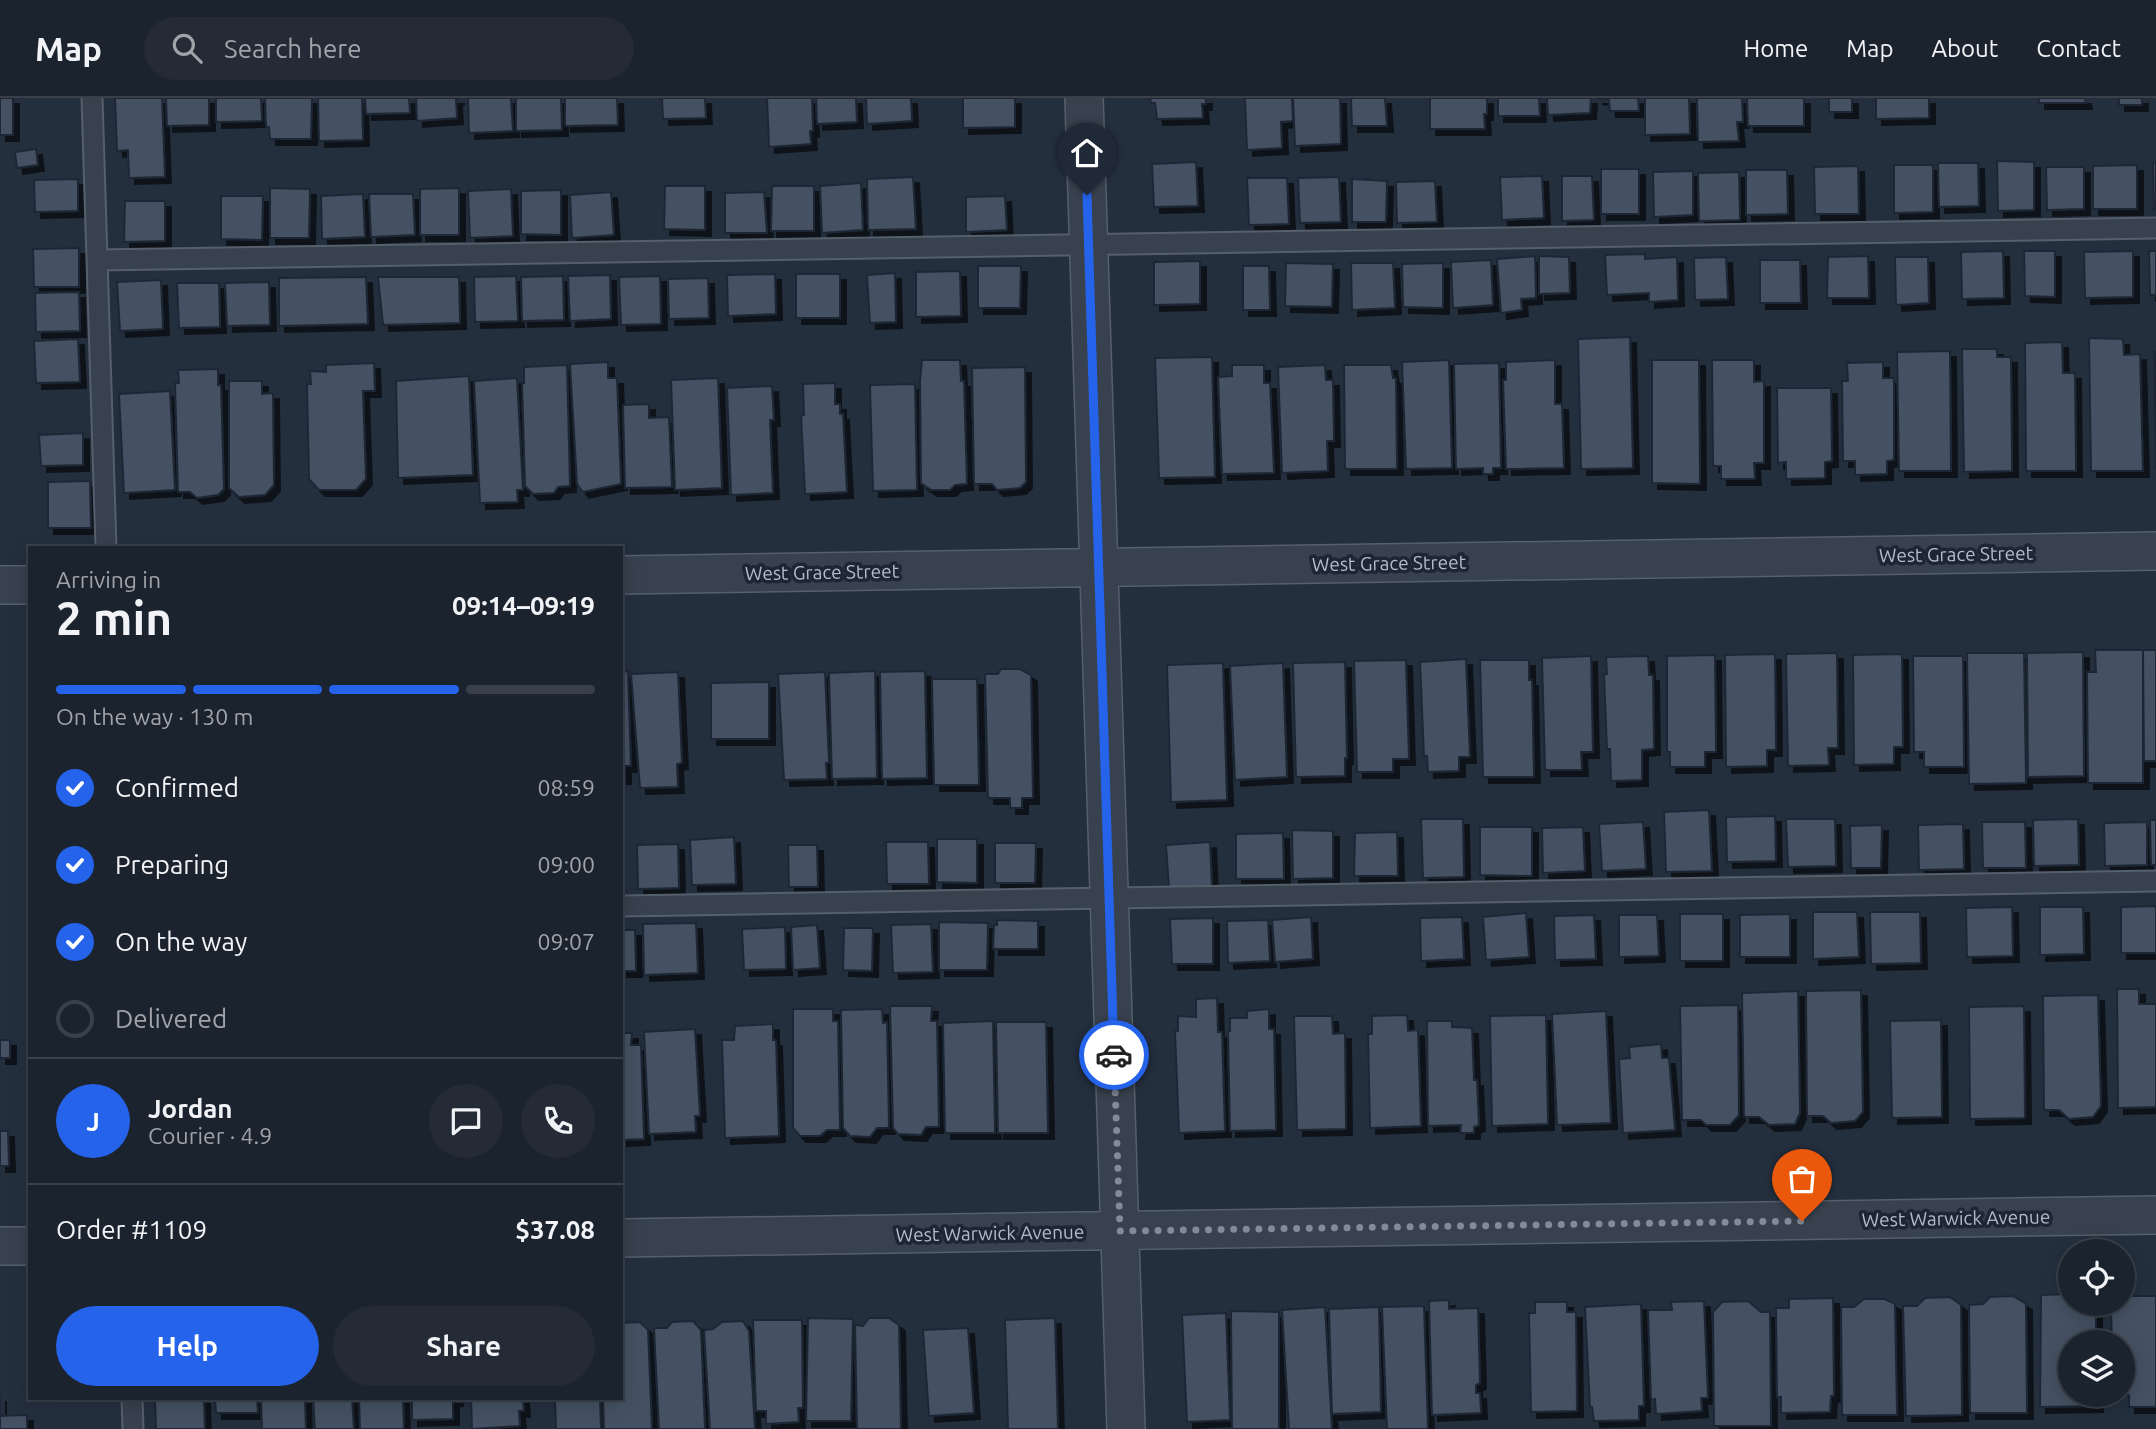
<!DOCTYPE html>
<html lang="en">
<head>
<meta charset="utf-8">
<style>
	body { margin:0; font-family:Ubuntu,sans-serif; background:#242b36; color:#f1f3f6; height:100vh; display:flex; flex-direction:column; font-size:26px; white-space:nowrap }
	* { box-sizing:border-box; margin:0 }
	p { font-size:23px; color:#a0a4aa }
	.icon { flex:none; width:38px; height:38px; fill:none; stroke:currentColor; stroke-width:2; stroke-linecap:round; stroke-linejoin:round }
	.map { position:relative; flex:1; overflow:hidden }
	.side { position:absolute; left:28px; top:448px; width:595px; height:854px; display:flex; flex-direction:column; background:#1b232e; border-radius:0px; box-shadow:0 4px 18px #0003,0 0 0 2px #39404a }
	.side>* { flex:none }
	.tools { position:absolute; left:2058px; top:1141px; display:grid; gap:14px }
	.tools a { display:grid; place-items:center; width:77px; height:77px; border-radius:50%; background:#1b232e; box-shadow:0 4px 18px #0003,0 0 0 2px #39404a; font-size:35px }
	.pin { position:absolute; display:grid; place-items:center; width:60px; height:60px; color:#fff; margin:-72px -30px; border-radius:50% 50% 50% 0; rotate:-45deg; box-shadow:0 0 7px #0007 }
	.pin .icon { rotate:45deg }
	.courier { position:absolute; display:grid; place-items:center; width:70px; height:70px; margin:-35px; border:5px solid #2563eb; border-radius:50%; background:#fff; color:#222; box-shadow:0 2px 9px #0007 }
	.head em { font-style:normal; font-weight:700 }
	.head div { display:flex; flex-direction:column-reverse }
	.head { display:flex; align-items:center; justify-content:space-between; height:119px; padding:0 28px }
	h1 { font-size:46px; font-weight:700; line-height:52px }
	.bar { display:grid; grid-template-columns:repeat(4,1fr); gap:10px 7px; align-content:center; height:84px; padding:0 28px }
	.bar i { height:9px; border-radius:5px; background:#39404a }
	.bar .current { background:#2563eb }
	.bar p { grid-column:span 4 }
	.line { display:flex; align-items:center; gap:18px; padding:0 28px; border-top:2px solid #39404a }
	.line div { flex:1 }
	.round { display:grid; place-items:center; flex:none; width:74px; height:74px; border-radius:37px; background:#242b36 }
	ol { padding:0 28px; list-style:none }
	li { display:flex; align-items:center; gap:21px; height:77px }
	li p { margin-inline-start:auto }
	li .icon { padding:7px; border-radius:50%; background:#2563eb; color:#fff; stroke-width:4 }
	li:last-child { color:#a0a4aa }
	li i { width:38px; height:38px; border:4px solid #39404a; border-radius:50% }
	.action { display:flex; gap:14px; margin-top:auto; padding:14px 28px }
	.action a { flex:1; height:80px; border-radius:42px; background:#2563eb; color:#fff; font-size:28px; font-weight:700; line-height:80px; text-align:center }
	.action a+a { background:#242b36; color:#f1f3f6 }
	header { display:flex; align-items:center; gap:42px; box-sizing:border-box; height:98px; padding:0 35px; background:#1b232e; border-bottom:2px solid #39404a }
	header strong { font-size:33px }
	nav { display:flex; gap:38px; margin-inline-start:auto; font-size:24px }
	.search { width:490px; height:63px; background:#242b36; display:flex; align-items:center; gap:18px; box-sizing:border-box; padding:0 24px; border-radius:38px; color:#a0a4aa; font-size:26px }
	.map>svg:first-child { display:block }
</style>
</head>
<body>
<header>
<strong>Map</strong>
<div class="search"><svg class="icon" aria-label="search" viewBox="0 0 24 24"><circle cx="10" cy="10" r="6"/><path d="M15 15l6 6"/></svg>Search here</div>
<nav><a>Home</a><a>Map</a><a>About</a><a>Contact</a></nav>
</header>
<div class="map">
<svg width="2156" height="1331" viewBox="0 0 2156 1331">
	<defs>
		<filter id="shadow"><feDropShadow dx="6" dy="6" stdDeviation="0" flood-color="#0009"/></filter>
	</defs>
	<rect width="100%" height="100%" fill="#242f3e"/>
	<!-- building -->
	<path fill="#455162" stroke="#1f2835" stroke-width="2" filter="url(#shadow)" d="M0 0H13V37H0Z
		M115 0H162L165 79 129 80 128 52 117 53Z
		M166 0H209V27L167 28Z
		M216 0H261L262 23 216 24Z
		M265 0H312L311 41H270L269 29H266Z
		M318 0H362L363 42 319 43Z
		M365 0H409L410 15 366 16Z
		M416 0H459L456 1 457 20 417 23Z
		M468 0H511L513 33 469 35Z
		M516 0H561L562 32 516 33Z
		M565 0H617L618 27 565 28Z
		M662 0H705L706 20 663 21Z
		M767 0H812L813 33H810L811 46 769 49Z
		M816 0H856L857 24 817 26Z
		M866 0H911L912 23 867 26Z
		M963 0H1015V29L963 30Z
		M1150 0H1206V6H1202L1203 20 1157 21 1155 5H1151Z
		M1245 0H1292L1293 23 1281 24 1282 50 1247 52Z
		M1293 0H1340L1341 46 1295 48Z
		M1351 0H1385L1387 28H1352Z
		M1430 0H1487V16H1484L1485 31H1430Z
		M1498 0H1542L1539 1 1540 18H1498Z
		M1547 0H1591L1590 15 1548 17Z
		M1596 0H1638L1639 13H1610L1609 2Z
		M1645 0H1689L1690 36 1645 37Z
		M1697 0H1742L1743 24H1737L1739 43 1698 44Z
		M1747 0H1804V28H1748Z
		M1822 0H1852V14H1829V0Z
		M1876 0H1929V20L1876 21Z
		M2039 0H2085L2086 5H2039Z
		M2119 0H2142V7H2119Z
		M36 51 38 67 17 70 15 54Z
		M1997 63 2034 64V112L1998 113Z
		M1196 64 1198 108 1154 109 1152 66Z
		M2156 64V112H2154L2153 65Z
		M1938 65H1978L1979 108 1939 109Z
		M1894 67H1933V114L1894 115Z
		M2137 67V111H2093V68Z
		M1858 68 1859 116H1815L1814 69Z
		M2046 69H2084V111L2047 112Z
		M1601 71H1639V116H1601Z
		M1746 72H1787L1788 116 1746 117Z
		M1693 73V117L1654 119 1653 74Z
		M1739 74 1740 122 1699 123 1698 75Z
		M1542 78 1544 120 1502 122 1500 79Z
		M1562 78H1592L1594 122 1562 123Z
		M913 79 916 131 868 132 867 81Z
		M1339 79 1341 124 1300 125 1298 80Z
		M1247 80H1287L1289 126 1249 127Z
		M78 81V113L35 114 34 82Z
		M1352 81 1387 83 1386 124H1352Z
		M1435 83 1437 124 1397 125 1396 84Z
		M861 85 863 132 822 135 820 88Z
		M665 88H705V132L664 131Z
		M772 88H814V133H771Z
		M270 90 310 91 309 140H270Z
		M459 90V137H420V91Z
		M511 91 513 138 470 140 468 93Z
		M561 92V137L521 136V93Z
		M611 94 614 137 572 140 570 97Z
		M764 94 767 135H725V95Z
		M363 96 365 139 322 141 321 98Z
		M369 96H413L415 137 371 139Z
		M221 98H263L262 142 221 141Z
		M1005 98 1007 132 966 134V99Z
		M125 103H165V143L124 144Z
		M79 150V189H34L33 151Z
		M2003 153 2004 200 1962 201 1961 154Z
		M2024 153H2055V199L2025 198Z
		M2133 153V199L2085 200 2084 154Z
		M2149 153H2156V197H2150Z
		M1645 156V161L1677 159 1678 202 1649 204V195L1607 197 1605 157Z
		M1535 158 1536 200 1521 201 1522 212 1501 215 1497 161Z
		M1539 158 1569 159 1570 195 1539 196Z
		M1868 158 1869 200H1827L1828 159Z
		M1726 159 1728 201 1695 202 1694 160Z
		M1895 159H1928L1929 205 1896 207Z
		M1491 162 1493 207 1453 210 1451 164Z
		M1760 162H1800L1801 205H1760Z
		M1200 163V206L1154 207V164Z
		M1286 165 1333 166 1332 209 1285 208Z
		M1351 165H1393L1395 210 1352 212Z
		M1443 165V210L1403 209 1402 166Z
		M978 168H1021L1020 210H978Z
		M1243 168H1269L1270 212H1243Z
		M960 173 961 218 916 219V174Z
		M895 175 896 224 870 225 867 177Z
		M775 176 776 216 728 218 727 177Z
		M796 176H840V220H796Z
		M610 177 611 221 570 223 568 178Z
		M516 178 518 223 475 224 474 179Z
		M563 178 564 222 522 223 521 179Z
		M660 178 661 226 621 227 619 179Z
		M366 179 368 226 279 228V180Z
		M378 179H459L460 225 383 227Z
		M708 180 709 220 669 221 668 181Z
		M161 182 163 231 120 233 117 184Z
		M269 184 270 227 227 228 225 185Z
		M177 185H219L220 229 179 230Z
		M79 194 80 233 36 234 35 195Z
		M1630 239 1633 370 1581 371 1578 241Z
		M2089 240 2123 241 2124 257 2140 256 2143 373H2091Z
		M78 241 80 284 36 285 34 243Z
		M2062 244 2063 275H2075L2076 373H2026L2025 245Z
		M1962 251H1997V259H2011L2012 373 1964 374Z
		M1950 253 1951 373H1899L1897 254Z
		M2154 254H2156V371Z
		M1212 259 1215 379 1159 380 1155 260Z
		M922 262H960L961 283H964L967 386 955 387 950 392H931L921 385 920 283Z
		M1449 262 1452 370 1406 371 1402 264Z
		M1555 262V306H1562L1564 370 1506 371 1503 282H1506V264Z
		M1652 262H1699L1700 386 1652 385Z
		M1712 262H1754V284L1764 283V365H1754L1755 381H1721V368H1713Z
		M608 264V280H617L621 386 583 394 577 386 570 266Z
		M1883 264V280H1894V362L1887 363V376L1855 377V363H1843L1842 283H1848L1847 265Z
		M374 265 375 293H363L366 381 356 392H319L309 381 307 286H311L310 273 326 274V267Z
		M1499 265 1501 370H1493V376H1483V370L1456 371 1454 266Z
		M567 267 570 388 558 389 554 395 533 396 525 388 522 285H524V269Z
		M1232 267H1264V285H1270L1274 375 1222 376 1218 279 1232 278Z
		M1325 267 1326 282H1333L1334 343H1327L1328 373 1282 375 1278 269Z
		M1344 267H1391L1393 280H1396L1397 371H1345Z
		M1025 269 1026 384 1020 390 997 392 992 386H974L972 270Z
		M218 271V287H221L224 391 218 397 197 400 190 394H178L175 285H179L178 272Z
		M469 278 473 377 398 380 396 283Z
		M517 280 523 392H517L518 404 480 405 474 283Z
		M718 280 722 390 675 392 671 282Z
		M229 283H262V296L273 295 274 387 265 397 239 399 229 390Z
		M835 285V306H840V316H843L847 394 805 396 801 318 804 317 803 286Z
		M915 286 917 392 873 393 870 287Z
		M772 288 774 322H770L773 395 731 397 727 290Z
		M1777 290H1831L1832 363 1825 364V380L1786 381V364L1778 365Z
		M170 293 175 392 124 395 119 296Z
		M649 306V320L669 319 672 389 625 390 623 307Z
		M83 335V367L41 368 39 337Z
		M90 383 91 430H48V384Z
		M2095 552H2143V685H2088L2087 574H2096Z
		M2143 552H2156V663H2144Z
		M2083 554 2084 678 2028 679 2027 555Z
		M1837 555 1838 650H1828L1829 667 1788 668 1786 556Z
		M1967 555H2024L2026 685 1969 686Z
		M1775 556 1776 652H1767V668L1726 669 1725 557Z
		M1902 556 1903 649H1894V666L1854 667 1853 557Z
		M1715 557 1716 654H1705V669H1670V654H1667V558Z
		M1591 558 1593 654H1581L1582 672H1545L1542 560Z
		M1648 558 1649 577H1653L1654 651 1642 652V682L1611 683 1610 651H1607L1604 576H1607L1606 559Z
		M1913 558H1963L1964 669H1924V654H1914Z
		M1466 561 1470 659H1459V673L1428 674 1427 658H1424L1420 564Z
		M1406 562 1409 661H1393V674H1357L1354 563Z
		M1480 562H1529V582H1532L1534 679H1483Z
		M1345 564 1347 660H1345V678L1296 679 1293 565Z
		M1223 565 1227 702 1171 704 1167 567Z
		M1283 565 1287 679 1235 682 1230 568Z
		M1001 571H1020L1031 577 1033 700H1022V710H1010V700H988L985 576H998Z
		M628 573 631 668H625V680H621V574Z
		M875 573 877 680 832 681 829 575Z
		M925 573 927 680 882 681 880 574Z
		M678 574 682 665 677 666 678 689 640 690 631 576Z
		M825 574 829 665H826L827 681 784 682 778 576Z
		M932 581H977L979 687H934Z
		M769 584V641H711V585Z
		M1709 712 1712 773 1666 774 1664 714Z
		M1775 718 1776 763 1727 764 1726 719Z
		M1421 721H1463L1464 779 1423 780Z
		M1786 721H1835L1836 768 1788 769Z
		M2078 721 2079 767 2034 768 2033 722Z
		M2150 722H2156V767H2151Z
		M1643 724 1646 771 1602 773 1599 726Z
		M1982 724H2025L2026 770H1983Z
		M2147 724V767L2105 768 2104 725Z
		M1963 726 1964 771 1919 772 1918 727Z
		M1882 727 1881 770H1851L1850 728Z
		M1480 729H1532V778L1480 777Z
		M1583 729 1585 773 1543 775 1542 730Z
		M1292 732 1333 733V780L1293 781Z
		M1397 734 1398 778H1354L1355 735Z
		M1283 735 1284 781H1236V736Z
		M734 739 736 786 692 787 690 742Z
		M937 741H977V785L937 784Z
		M886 744H928L929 786H887Z
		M1210 744 1212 789 1169 790 1166 747Z
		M995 745H1036L1035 785H995Z
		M678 746 679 790 638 791 637 747Z
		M788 747H817L818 789H789Z
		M2156 808V855H2121V809Z
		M2012 809 2013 858 1967 859 1966 810Z
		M2040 809H2083L2084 856 2040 857Z
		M1813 814H1857L1859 859 1813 861Z
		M1870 814H1920L1921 865 1871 866Z
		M1526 815 1529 859 1486 862 1483 819Z
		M1680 816H1723V863H1680Z
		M1790 816V859H1740V817Z
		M1594 817 1596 861 1555 862 1554 818Z
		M1619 817H1657L1659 858 1619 859Z
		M1311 819 1313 861 1275 864 1272 822Z
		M1462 819 1464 861 1421 863 1420 820Z
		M1213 820V866H1172L1170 821Z
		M997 822 1038 823V851H993L994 827H997Z
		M1268 822 1270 863 1228 865 1227 823Z
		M939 824 988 825 987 872H939Z
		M696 825 698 875 644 877 643 826Z
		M931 826 933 874 893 875 891 827Z
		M817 827 820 870 793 872 791 829Z
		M785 829 786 871 744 872 742 831Z
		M844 830H873L872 873 843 872Z
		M621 832H635L636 873H621Z
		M2117 891H2139V906H2156V1009L2118 1010Z
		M1861 892 1863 1014 1855 1023 1831 1025 1823 1018H1807L1806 893Z
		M1798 893 1800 1015 1795 1026 1769 1027 1759 1019H1744L1742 895Z
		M2098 897 2101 1008 2093 1019 2069 1021 2059 1012H2044L2043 898Z
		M1217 900 1218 934H1222L1225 1033 1179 1035 1175 933H1178V918L1196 919V901Z
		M1738 907 1739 1017 1730 1027H1706L1701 1022H1682L1680 908Z
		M890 908H932L931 923H937L939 1029H926L921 1037 898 1036 893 1030Z
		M2024 908 2025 1020 1970 1021 1969 909Z
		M793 911H833V923H838L840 1032H827L820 1038H800L793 1030Z
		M882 911 883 925 887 924 889 1030H877L870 1039 850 1038 843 1030 841 912Z
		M1269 911V931H1274L1276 1032 1230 1033 1228 933H1230V920H1247V913Z
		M1606 913 1611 1025 1557 1027 1552 916Z
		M1407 917 1408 933 1418 932 1421 1028 1370 1030 1368 936H1372V918Z
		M1546 917 1548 1026 1492 1028 1490 918Z
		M1294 918H1332L1333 936 1345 935 1346 1031 1297 1032Z
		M1941 922 1942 1019 1892 1020 1890 923Z
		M993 923 995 1035H945L943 925Z
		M1427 923H1452V929L1472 930 1474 982H1477L1479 1027 1474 1029V1035H1460L1461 1027 1428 1028Z
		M996 924H1046L1048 1035H998Z
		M773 926V942H776L779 1038 725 1040 722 942H734L735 928Z
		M695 931 700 1018H695L696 1034 649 1036 644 934Z
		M621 935H632L631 947H641L644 1041 621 1042Z
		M0 942H10V960H0Z
		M1661 946 1662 960H1669L1675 1032 1623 1035 1619 961 1630 960 1629 949Z
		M0 1033H8L9 1068H0Z
		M2070 1196V1206H2082V1211H2096V1244H2070V1297H2097V1308L2040 1309 2041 1197Z
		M2013 1198 2026 1206 2027 1315H1970L1969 1207 1983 1206 1990 1199Z
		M2123 1198H2156V1309H2129V1297L2123 1296V1244H2112L2111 1213H2116V1206H2123Z
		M1950 1199 1961 1207 1962 1317 1906 1318 1903 1208H1917L1925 1200Z
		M1833 1200 1834 1298H1831L1830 1314 1781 1315V1299H1777L1776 1210H1789V1201Z
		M1864 1201H1885L1895 1206 1897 1317H1842L1841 1209H1854Z
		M1449 1202V1211L1478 1210 1480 1285 1476 1287V1295H1480L1481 1315 1432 1317 1429 1203Z
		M1704 1203 1708 1300H1701L1702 1313 1656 1316 1655 1301 1651 1302 1648 1212H1672L1671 1204Z
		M1748 1203 1761 1214H1770L1771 1328H1714L1713 1214 1722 1204Z
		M1535 1204H1567V1214H1576L1577 1313 1531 1314 1529 1215H1535Z
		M1641 1206 1644 1308H1639V1322L1594 1323 1592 1309H1590L1585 1209Z
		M1424 1208 1428 1331H1387L1382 1209Z
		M1325 1209 1332 1331H1289L1282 1212Z
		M1379 1209 1381 1314 1332 1316 1329 1211Z
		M1231 1213 1279 1214V1331H1232Z
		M1226 1215 1230 1322 1187 1324 1182 1217Z
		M808 1220 853 1221 851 1323H806Z
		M869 1220H889L899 1227 901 1331H857L855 1227 863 1228Z
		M1055 1220 1058 1331H1008L1005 1222Z
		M753 1222H802L803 1310H798L799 1324 766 1326V1313H756Z
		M693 1223 701 1232 705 1331H659L654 1230H667L672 1224Z
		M743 1223 749 1233 755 1331H710L704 1232 713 1231 722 1224Z
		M640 1224 648 1232 652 1331H604L603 1300H621V1225Z
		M968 1230 974 1315 929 1318 923 1232Z
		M0 1297V1318L27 1317V1331H0Z
		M155 1300H204L205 1331H156Z
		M215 1300H257L258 1315H216Z
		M261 1300H305L306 1331H262Z
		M313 1300H352L354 1331H315Z
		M359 1300H403L404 1331H360Z
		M412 1300H457V1302H453V1321L412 1322Z
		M471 1300H523L524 1313H519L520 1328 472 1331Z
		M555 1300H600L601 1331H556Z"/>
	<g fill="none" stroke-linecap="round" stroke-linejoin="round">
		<defs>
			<path id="service" d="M92 0 106 450
				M97 162 2156 130
				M621 808 2156 783
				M132 1300 133 1331"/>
			<path id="minor" d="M1084 0 1126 1331
				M621 477 2156 453
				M0 487H30
				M621 1140 2156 1117
				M0 1148H30"/>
		</defs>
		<!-- service casing -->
		<use href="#service" stroke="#565f6c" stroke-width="23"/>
		<!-- minor casing -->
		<use href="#minor" stroke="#565f6c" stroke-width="40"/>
		<!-- service -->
		<use href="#service" stroke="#38414e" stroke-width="19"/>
		<!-- minor -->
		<use href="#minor" stroke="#38414e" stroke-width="37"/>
	</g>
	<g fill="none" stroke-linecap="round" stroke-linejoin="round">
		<!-- done -->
		<path stroke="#828b98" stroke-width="7" stroke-dasharray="0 12.6" d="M1114 957 1120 1133 1802 1123"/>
		<!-- route -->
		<path stroke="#2563eb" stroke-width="9" d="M1087 97 1114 957"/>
	</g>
	<g text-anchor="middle" stroke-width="7" stroke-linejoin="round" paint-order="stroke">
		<!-- street labels -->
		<g font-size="19" fill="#b4bcc9" stroke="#1d2633">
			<text transform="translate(1956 456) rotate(-1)" y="7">West Grace Street</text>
			<text transform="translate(1389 465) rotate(-1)" y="7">West Grace Street</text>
			<text transform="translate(822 474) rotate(-1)" y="7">West Grace Street</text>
			<text transform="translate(1956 1120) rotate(-1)" y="7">West Warwick Avenue</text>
			<text transform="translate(990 1135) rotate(-1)" y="7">West Warwick Avenue</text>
		</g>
	</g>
</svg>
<div class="tools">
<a><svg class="icon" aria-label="locate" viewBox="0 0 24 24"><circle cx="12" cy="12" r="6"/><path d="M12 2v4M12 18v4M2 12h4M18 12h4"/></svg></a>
<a><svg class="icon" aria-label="layers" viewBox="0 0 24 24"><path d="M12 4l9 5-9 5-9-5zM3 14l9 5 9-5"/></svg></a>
</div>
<div class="pin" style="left:1802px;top:1123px;background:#ea580c"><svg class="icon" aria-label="bag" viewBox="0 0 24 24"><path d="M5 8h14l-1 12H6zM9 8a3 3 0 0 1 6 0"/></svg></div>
<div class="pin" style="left:1087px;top:97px;background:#1f2937"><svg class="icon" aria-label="home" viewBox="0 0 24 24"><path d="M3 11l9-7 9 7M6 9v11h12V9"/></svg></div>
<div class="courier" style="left:1114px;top:957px"><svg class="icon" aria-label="car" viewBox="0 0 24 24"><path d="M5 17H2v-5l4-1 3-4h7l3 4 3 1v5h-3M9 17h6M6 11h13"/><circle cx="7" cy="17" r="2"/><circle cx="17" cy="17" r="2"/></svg></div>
<section class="side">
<div class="head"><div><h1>2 min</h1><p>Arriving in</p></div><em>09:14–09:19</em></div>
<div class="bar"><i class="current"></i><i class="current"></i><i class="current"></i><i></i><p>On the way · 130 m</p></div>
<ol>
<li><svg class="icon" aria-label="check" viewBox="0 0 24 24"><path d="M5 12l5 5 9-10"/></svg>Confirmed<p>08:59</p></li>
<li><svg class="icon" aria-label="check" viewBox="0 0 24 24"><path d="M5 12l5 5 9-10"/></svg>Preparing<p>09:00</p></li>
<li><svg class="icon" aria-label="check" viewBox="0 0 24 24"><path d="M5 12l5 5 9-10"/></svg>On the way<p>09:07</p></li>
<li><i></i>Delivered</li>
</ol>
<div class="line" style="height:126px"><b class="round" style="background:#2563eb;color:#fff">J</b><div><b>Jordan</b><p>Courier · 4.9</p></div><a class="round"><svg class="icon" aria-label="chat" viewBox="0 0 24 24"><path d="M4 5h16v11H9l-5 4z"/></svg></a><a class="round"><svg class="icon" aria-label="phone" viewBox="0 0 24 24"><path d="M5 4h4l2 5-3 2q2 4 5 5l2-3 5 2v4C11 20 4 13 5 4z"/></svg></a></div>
<div class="line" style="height:91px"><div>Order #1109</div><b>$37.08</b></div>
<div class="action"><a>Help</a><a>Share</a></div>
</section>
</div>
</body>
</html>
